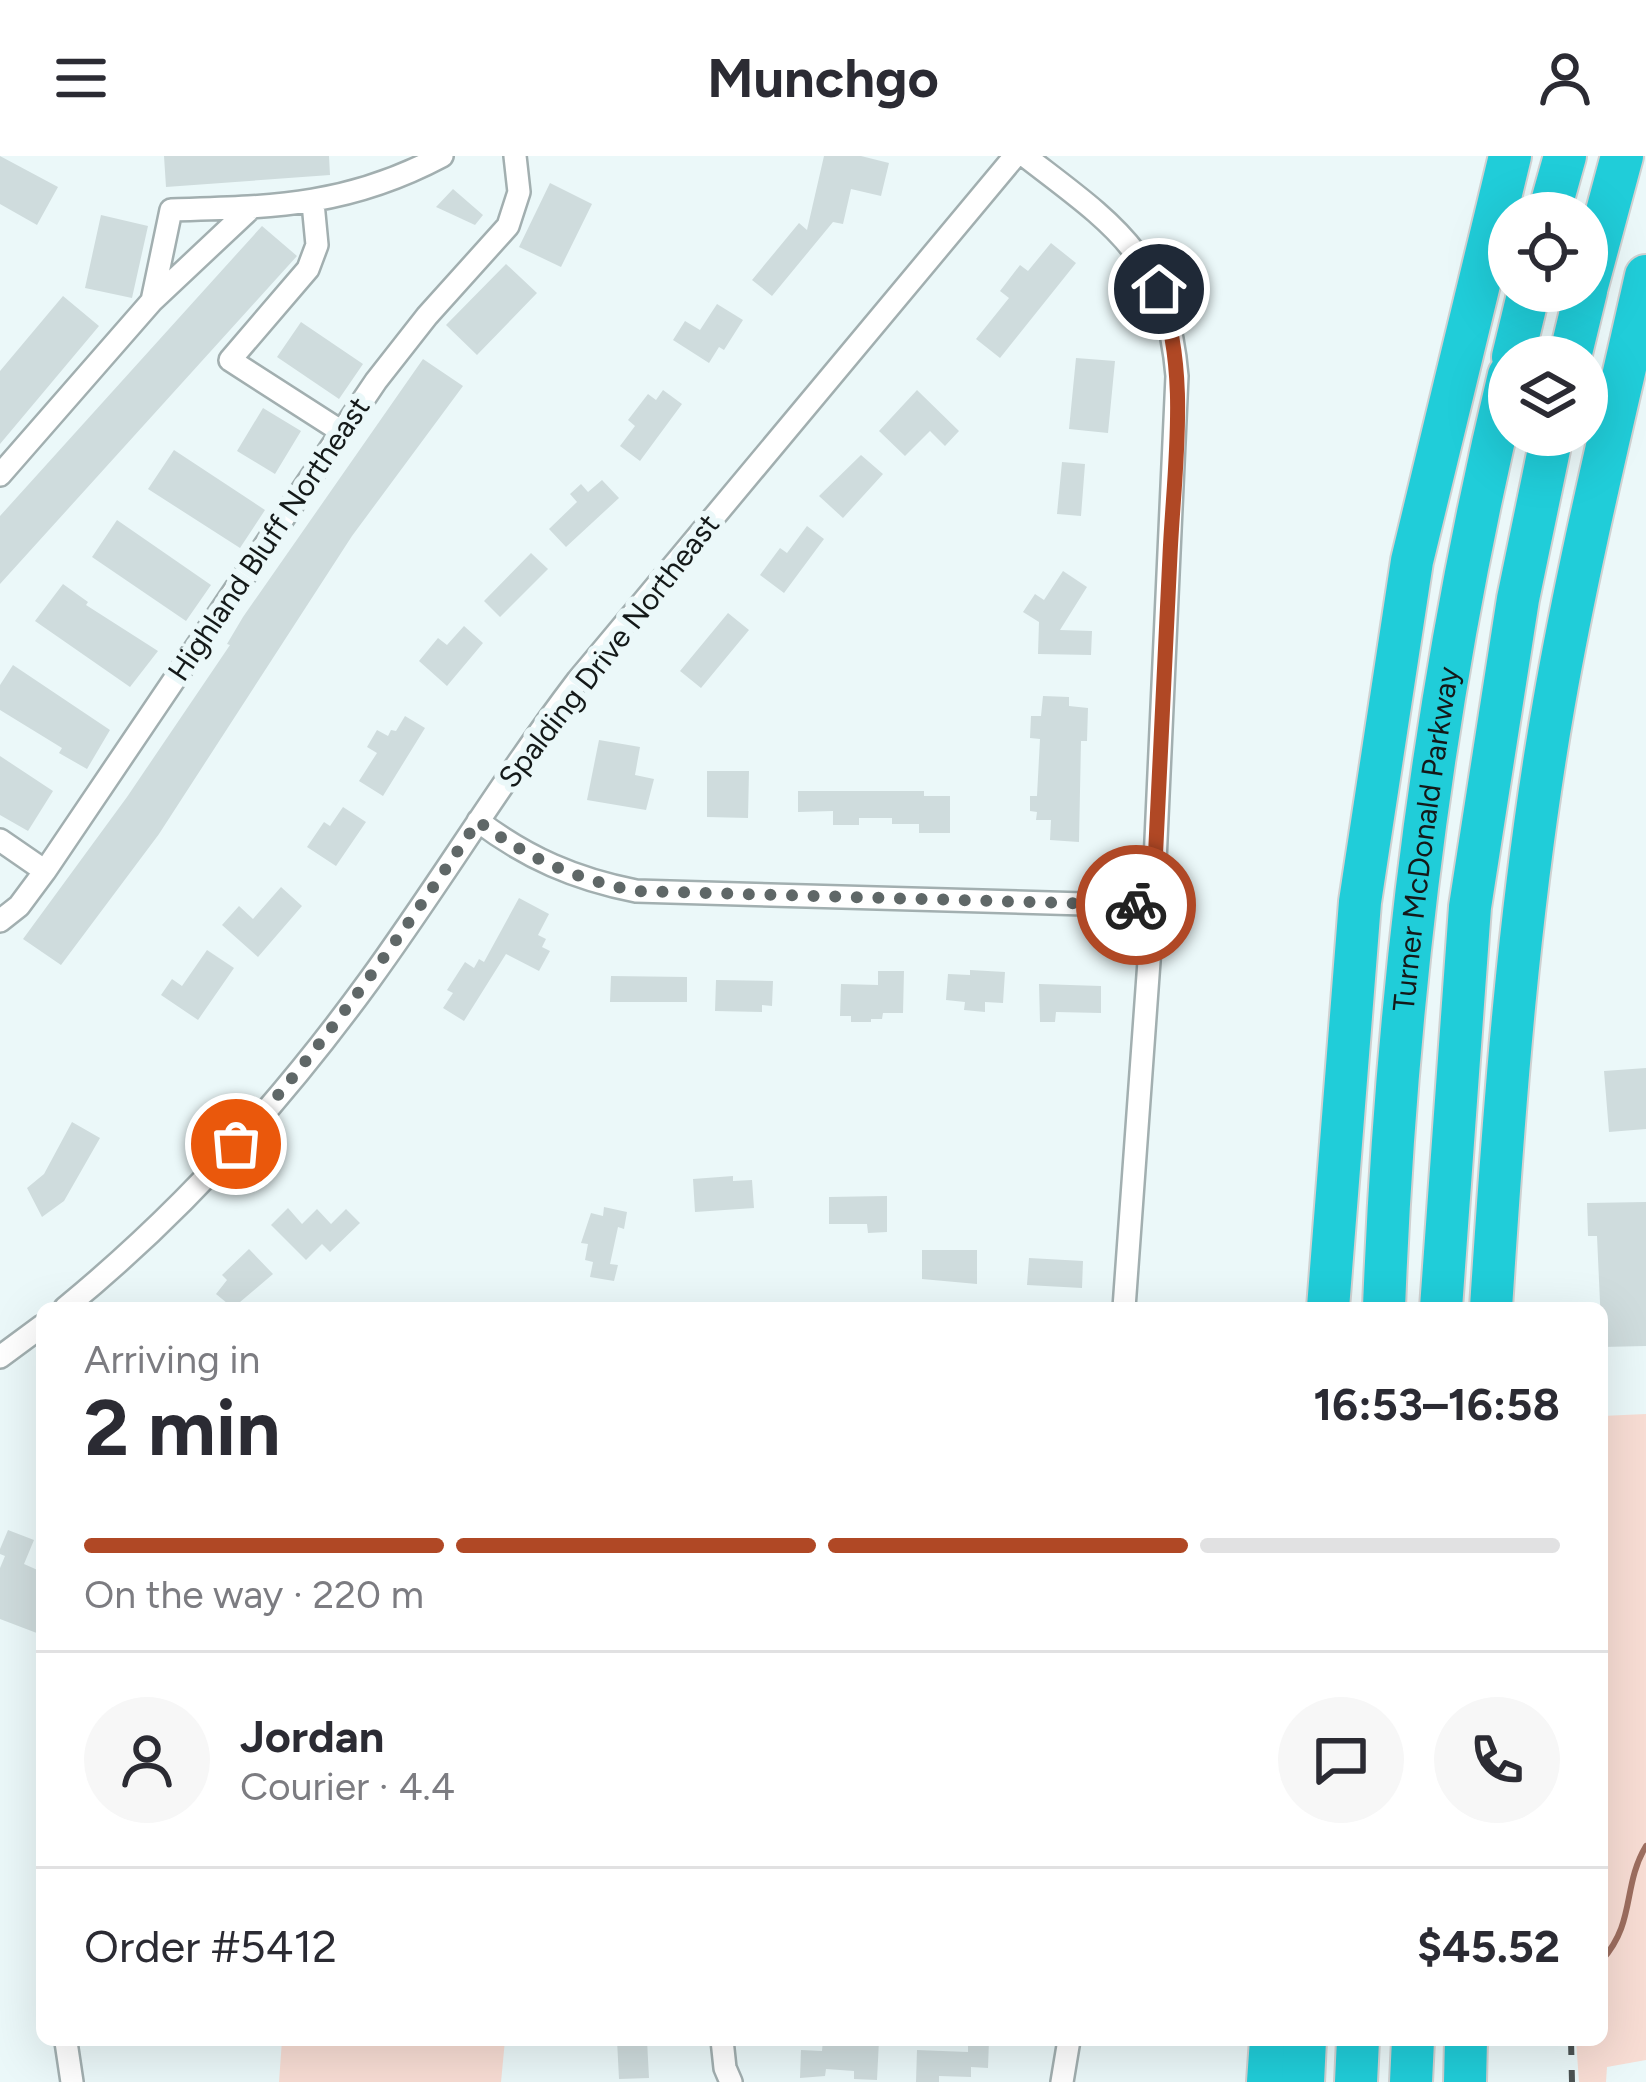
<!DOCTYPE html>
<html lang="en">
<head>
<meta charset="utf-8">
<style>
	body { margin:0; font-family:Figtree,sans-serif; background:#f7f7f7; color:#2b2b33; height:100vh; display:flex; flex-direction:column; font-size:45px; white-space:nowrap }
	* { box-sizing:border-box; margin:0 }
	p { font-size:39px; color:#7c7c81 }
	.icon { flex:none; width:66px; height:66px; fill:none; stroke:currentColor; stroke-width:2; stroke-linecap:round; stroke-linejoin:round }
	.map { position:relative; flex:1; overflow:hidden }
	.details { position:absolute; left:36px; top:1146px; width:1572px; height:744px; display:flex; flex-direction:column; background:#fff; border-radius:18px; box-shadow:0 12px 48px #0002 }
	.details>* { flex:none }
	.controls { position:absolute; left:1488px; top:36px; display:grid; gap:24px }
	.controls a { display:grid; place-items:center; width:120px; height:120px; border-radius:50%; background:#fff; box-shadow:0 12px 48px #0002; font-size:60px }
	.pin { position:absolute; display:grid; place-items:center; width:102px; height:102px; color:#fff; margin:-51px; border:6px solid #fff; border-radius:50%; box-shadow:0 3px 12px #0007 }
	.courier { position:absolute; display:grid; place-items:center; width:120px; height:120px; margin:-60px; border:9px solid #b04825; border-radius:50%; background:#fff; color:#222; box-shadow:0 3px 15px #0007 }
	.head em { font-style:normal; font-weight:700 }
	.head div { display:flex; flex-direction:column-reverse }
	.head { display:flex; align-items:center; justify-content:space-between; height:204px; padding:0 48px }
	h1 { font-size:78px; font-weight:700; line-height:90px }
	.bar { display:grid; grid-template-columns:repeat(4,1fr); gap:18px 12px; align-content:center; height:144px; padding:0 48px }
	.bar i { height:15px; border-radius:9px; background:#e1e1e2 }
	.bar .selected { background:#b04825 }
	.bar p { grid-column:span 4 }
	.line { display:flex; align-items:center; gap:30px; padding:0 48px; border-top:3px solid #e1e1e2 }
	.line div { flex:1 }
	.round { display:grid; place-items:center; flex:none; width:126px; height:126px; border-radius:63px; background:#f7f7f7 }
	header { display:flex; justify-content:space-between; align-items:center; height:156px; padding:0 48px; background:#fff; font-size:54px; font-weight:700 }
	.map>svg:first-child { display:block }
</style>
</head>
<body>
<header><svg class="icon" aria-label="menu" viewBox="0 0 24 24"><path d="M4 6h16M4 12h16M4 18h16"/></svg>Munchgo<svg class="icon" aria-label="person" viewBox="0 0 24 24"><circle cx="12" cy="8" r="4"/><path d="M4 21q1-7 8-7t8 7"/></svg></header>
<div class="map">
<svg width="1646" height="1926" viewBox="0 0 1646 1926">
	<rect width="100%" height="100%" fill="#ebf8f9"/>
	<!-- green -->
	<path fill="#f8ddd4" d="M1646 1258V1904L1607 1911 1606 1926H1579L1576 1884H1602V1260Z
		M282 1884H505L501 1926H279Z"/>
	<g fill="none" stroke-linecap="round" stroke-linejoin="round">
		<!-- stream -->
		<path stroke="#9d6e5f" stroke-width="6" d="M1602 1804C1636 1766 1622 1730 1646 1690"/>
	</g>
	<!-- building -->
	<path fill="#cfdcdd" d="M0 0 58 31 37 69 0 48Z
		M164 0H329L330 19 166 31Z
		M824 0H861L889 7 881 40 851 33 843 68 833 66 772 140 752 124 799 67 807 74Z
		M550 27 592 48 561 111 519 91Z
		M453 33 483 59 475 69 436 51Z
		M101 59 148 70 132 142 85 132Z
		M262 70 297 100 0 428V360Z
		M1051 87 1076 107 1000 202 976 183 1009 142 1000 135 1020 109 1028 115Z
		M506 108 537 137 477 199 446 169Z
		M63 140 99 170 0 288V215Z
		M717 148 743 164 724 194 719 191 709 207 673 184 685 165 700 174Z
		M301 166 363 208 339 243 277 201Z
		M1076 202 1115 205 1108 277 1069 273Z
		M423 203 463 230 352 380 159 678 61 809 23 783 127 641 230 489 227 488 243 461Z
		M663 234 682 248 640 305 620 290 635 270 628 264 648 238 656 244Z
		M917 234 959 275 945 290 930 275 905 300 879 275Z
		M263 252 301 275 275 318 237 295Z
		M174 294 265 354 240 392 148 333Z
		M861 299 883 318 843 362 819 340Z
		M1062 306 1085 308 1081 360 1057 358Z
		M602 324 619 342 566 391 549 373 577 346 570 338 581 328 588 336Z
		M117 364 211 429 186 465 92 401Z
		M807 370 824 383 784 437 760 419 780 392 787 397Z
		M531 397 548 413 500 461 484 445Z
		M1063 415 1087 431 1060 474 1092 475 1091 499 1038 498 1039 466 1023 456 1035 438 1044 444Z
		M63 428 88 446 86 449 158 495 130 531 35 465Z
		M728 457 749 474 701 532 680 515Z
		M464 470 483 487 447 530 419 505 438 482 447 489Z
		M13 509 110 574 87 613 59 597 62 592 0 554V529Z
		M1043 540 1069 541V550L1088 552 1087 585H1081L1079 686 1050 684 1051 664H1036L1037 656 1030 655V640H1037L1040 583 1030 582 1031 560H1041Z
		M405 560 425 572 383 640 359 625 377 597 367 591 377 574 388 580 391 574 396 575Z
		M599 584 640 591 635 619 654 623 646 654 587 644Z
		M0 600 53 635 28 675 0 659Z
		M707 615H749L748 662 707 661Z
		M798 635H924V640H950V677H919V668H892V662H859V669H833V655L798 656Z
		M343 651 366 666 336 710 307 691 324 666 330 670Z
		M281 731 302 750 258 801 222 769 239 750 253 763Z
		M519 742 549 758 538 779 546 783 542 791 550 795 539 815 506 798 464 865 443 852 453 837 447 834 465 806 474 812 479 803 484 806Z
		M207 794 234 812 198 864 161 839 172 823 182 830Z
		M970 814 1005 816 1003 847 985 846V856L964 854 965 846 946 844 948 818 970 819Z
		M878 815H904L903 857H883L882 863H871V866H851V860H840L841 828 878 829Z
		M611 820 687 821V846H610Z
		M716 824 773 825 772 850 762 849V856L715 855Z
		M1039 828 1101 830V857L1056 856 1055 866H1040Z
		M1646 912V973L1609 976 1604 915Z
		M72 966 100 982 64 1045 42 1061 27 1032 44 1018Z
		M733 1020V1025L752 1024 754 1052 695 1056 693 1023Z
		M887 1040V1076L868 1077 867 1068H829V1041Z
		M1646 1046V1190L1602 1191 1597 1080H1588L1587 1047Z
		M604 1051 627 1056 624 1073 618 1071 610 1108 618 1109 614 1125 590 1121 593 1106 585 1104 588 1088 581 1087 591 1057 603 1060Z
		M288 1052 302 1068 317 1053 331 1068 346 1053 360 1067 330 1096 322 1088 306 1104 271 1069Z
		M249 1093 273 1118 233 1152 216 1138 227 1124 222 1119Z
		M922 1094H977V1128L922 1123Z
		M1029 1102 1083 1105 1082 1132 1027 1129Z
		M8 1374 34 1384 24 1408 42 1416V1479L0 1463V1412L5 1400 0 1398V1393Z
		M617 1884H647L649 1922 619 1923Z
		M823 1884H879L877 1924 854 1923V1915L826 1913 825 1920 800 1922 801 1894 822 1895Z
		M968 1884H989L988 1912 971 1911V1921L939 1920V1926H916L917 1894 968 1896Z"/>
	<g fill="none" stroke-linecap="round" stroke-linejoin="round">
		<defs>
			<path id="minor" d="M1025 0C1113 68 1167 100 1177 220L1153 750 1124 1152
				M313 47 317 89 308 113 230 204 342 276
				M152 145 171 54C274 51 348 50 442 0
				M0 319 152 145 251 52
				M478 665C527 702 575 723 636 735L1153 750
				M0 684 45 715
				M0 765 19 750 45 715 376 225 427 160 508 70 519 36 515 0
				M65 1152C181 1057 281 946 369 825 441 726 504 621 578 524L1015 0
				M0 1201 42 1170
				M722 1884 725 1912 731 1926
				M66 1886 72 1926
				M1062 1926 1069 1884"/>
			<g id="motorway">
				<path d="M1549 57 1565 0"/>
				<path d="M1587 130 1622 0"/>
				<path d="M1513 201 1529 135"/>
				<path d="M1570 201 1586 135"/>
				<path d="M1328 1152 1360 746 1412 405 1510 0"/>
				<path id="s1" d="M1384 1152C1396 838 1435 525 1509 219"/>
				<path d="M1441 1152 1470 751 1518 443 1552 279"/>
				<path d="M1491 1152C1504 950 1519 747 1554 547 1579 404 1614 262 1646 120"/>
				<path d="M1268 1926 1271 1884"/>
				<path d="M1303 1926 1305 1884"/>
				<path d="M1356 1926 1358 1884"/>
				<path d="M1411 1926 1413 1884"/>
				<path d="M1465 1926 1466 1884"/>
			</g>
		</defs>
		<!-- minor casing -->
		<use href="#minor" stroke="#a2afb0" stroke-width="26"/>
		<!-- motorway casing -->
		<use href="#motorway" stroke="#d0d1d1" stroke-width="46"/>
		<!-- minor -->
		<use href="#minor" stroke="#fff" stroke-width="21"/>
		<!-- motorway -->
		<use href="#motorway" stroke="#20cdd9" stroke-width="42"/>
		<!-- rail -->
		<path stroke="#4c5353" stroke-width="6" stroke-dasharray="15 15" stroke-linecap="butt" d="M1571 1884 1572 1926"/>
	</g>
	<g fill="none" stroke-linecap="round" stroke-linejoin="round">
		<!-- done -->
		<path stroke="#5f6767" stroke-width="12" stroke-dasharray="0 21.6" d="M236 988C326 887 402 778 478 665 527 702 575 723 636 735L1136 749"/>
		<!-- route -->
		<path stroke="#b04825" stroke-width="15" d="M1136 749 1153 750C1159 633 1165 516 1170 399 1174 311 1190 217 1159 133"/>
	</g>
	<g text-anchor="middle" stroke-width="12" stroke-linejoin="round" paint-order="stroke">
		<!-- street labels -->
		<g font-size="30" fill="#141919" stroke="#ebf8f9">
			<text transform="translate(269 383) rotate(-56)" y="10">Highland Bluff Northeast</text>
			<text transform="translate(609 495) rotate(-52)" y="10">Spalding Drive Northeast</text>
			<text dy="10" stroke="none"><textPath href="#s1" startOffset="471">Turner McDonald Parkway</textPath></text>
		</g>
	</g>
</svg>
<div class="controls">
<a><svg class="icon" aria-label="locate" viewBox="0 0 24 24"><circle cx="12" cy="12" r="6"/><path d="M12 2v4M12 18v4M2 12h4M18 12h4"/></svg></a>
<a><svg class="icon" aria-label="layers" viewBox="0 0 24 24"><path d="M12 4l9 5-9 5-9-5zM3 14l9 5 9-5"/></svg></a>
</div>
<div class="pin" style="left:236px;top:988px;background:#ea580c"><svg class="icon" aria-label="bag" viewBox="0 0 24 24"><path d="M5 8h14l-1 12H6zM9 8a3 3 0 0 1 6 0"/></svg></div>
<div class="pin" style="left:1159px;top:133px;background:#1f2937"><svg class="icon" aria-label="home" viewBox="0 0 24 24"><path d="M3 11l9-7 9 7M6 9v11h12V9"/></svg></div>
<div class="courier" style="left:1136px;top:749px"><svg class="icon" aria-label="bike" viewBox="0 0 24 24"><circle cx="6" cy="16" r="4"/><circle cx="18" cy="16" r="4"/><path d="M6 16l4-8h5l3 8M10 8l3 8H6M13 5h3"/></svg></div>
<section class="details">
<div class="head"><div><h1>2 min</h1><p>Arriving in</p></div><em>16:53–16:58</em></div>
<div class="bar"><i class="selected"></i><i class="selected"></i><i class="selected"></i><i></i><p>On the way · 220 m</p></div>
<div class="line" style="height:216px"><a class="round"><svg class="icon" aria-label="person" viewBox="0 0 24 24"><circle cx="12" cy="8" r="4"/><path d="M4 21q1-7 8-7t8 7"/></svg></a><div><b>Jordan</b><p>Courier · 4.4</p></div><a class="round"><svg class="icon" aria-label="chat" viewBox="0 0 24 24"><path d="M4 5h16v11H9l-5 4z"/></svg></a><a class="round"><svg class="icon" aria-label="phone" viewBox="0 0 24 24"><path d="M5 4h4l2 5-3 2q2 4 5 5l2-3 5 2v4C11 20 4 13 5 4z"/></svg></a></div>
<div class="line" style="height:156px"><div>Order #5412</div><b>$45.52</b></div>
</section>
</div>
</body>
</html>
